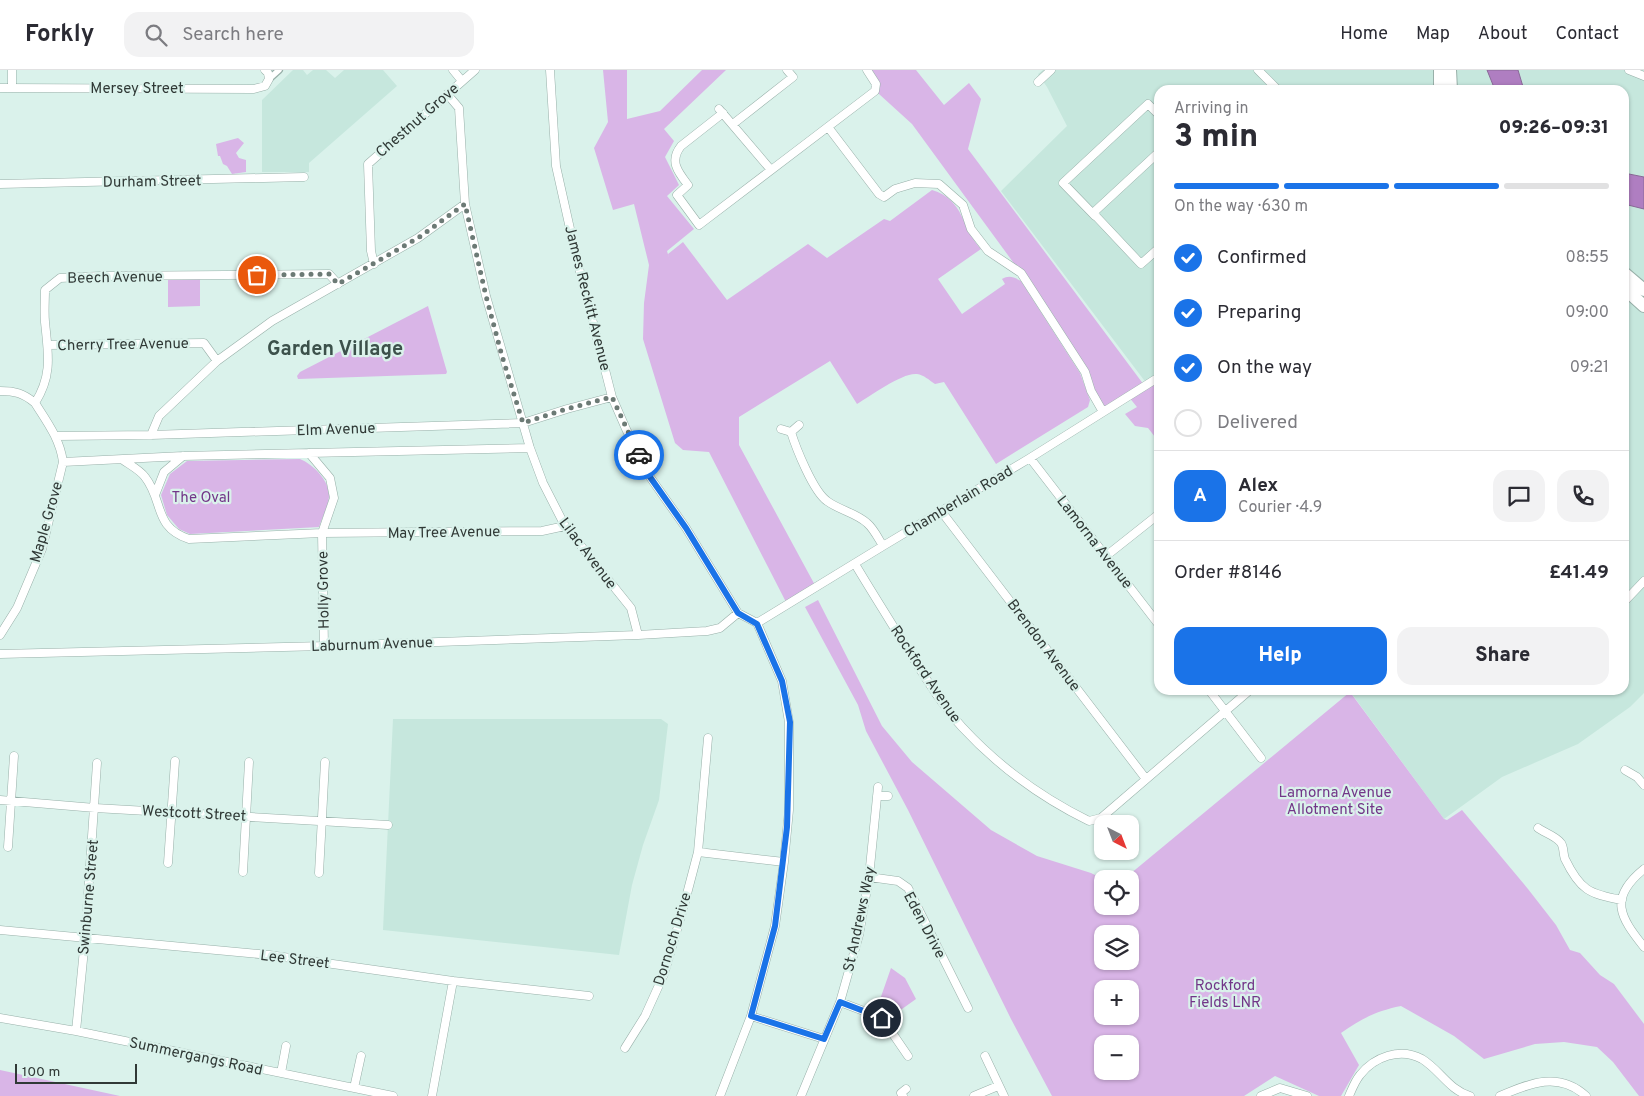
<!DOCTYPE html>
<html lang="en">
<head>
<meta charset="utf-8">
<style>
	body { margin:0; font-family:Overpass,sans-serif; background:#f2f2f3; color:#2b2b33; height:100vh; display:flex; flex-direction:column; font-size:19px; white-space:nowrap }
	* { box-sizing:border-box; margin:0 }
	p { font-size:16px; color:#7c7c81 }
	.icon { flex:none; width:28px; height:28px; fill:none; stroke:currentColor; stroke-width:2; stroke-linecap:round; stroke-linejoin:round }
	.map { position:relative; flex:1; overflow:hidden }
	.details { position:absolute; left:1154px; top:15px; width:475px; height:610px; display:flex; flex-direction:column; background:#fff; border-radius:15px; box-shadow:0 1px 4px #0004 }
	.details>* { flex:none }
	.needle { width:32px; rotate:138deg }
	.controls { position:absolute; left:1094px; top:745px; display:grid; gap:10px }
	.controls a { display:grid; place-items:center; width:45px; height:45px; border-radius:10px; background:#fff; box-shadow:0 1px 4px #0004; font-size:25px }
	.scale { position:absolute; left:15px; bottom:12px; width:122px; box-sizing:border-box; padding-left:5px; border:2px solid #303936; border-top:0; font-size:14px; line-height:18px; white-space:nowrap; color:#303936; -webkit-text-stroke:4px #daf2eb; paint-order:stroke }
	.pin { position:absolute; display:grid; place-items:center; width:42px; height:42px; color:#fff; margin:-21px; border:2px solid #fff; border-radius:50%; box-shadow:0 1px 5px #0007 }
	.courier { position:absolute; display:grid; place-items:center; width:50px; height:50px; margin:-25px; border:4px solid #1a73e8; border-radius:50%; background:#fff; color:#222; box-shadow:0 1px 6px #0007 }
	.overview em { font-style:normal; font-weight:800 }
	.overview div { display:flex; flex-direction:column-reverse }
	.overview { display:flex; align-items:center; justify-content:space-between; height:85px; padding:0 20px }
	h1 { font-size:32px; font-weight:800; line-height:38px }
	.bar { display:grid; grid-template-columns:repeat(4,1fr); gap:8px 5px; align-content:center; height:60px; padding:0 20px }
	.bar i { height:6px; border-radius:4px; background:#e1e1e2 }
	.bar .active { background:#1a73e8 }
	.bar p { grid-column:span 4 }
	.line { display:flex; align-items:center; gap:12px; padding:0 20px; border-top:1px solid #e1e1e2 }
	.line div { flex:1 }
	.round { display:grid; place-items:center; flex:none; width:52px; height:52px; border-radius:15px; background:#f2f2f3 }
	ol { padding:0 20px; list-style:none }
	li { display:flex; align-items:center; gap:15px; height:55px }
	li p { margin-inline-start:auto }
	li .icon { padding:5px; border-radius:50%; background:#1a73e8; color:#fff; stroke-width:4 }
	li:last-child { color:#7c7c81 }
	li i { width:28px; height:28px; border:2px solid #e1e1e2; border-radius:50% }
	.action { display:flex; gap:10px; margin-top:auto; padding:10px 20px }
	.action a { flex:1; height:58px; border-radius:15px; background:#1a73e8; color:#fff; font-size:20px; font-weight:800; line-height:58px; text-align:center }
	.action a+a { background:#f2f2f3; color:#2b2b33 }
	header { display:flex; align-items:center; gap:30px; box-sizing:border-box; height:70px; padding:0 25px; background:#fff; border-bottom:1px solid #e1e1e2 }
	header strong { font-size:24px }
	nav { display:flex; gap:28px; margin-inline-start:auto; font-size:18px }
	.search { width:350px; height:45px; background:#f2f2f3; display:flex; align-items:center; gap:12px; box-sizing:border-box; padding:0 18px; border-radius:15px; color:#7c7c81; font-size:19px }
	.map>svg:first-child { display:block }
</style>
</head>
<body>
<header>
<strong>Forkly</strong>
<div class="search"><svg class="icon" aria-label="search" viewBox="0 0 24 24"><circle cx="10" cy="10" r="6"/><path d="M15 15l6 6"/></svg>Search here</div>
<nav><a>Home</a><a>Map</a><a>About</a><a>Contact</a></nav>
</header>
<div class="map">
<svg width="1644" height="1026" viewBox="0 0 1644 1026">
	<rect width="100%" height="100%" fill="#daf2eb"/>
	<!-- built -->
	<path fill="#c6e7dd" d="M293 0H303L307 5 313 0H326L335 8 344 0H383L397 16 309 93V102H262V30Z
		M1043 0H1487L1495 20H1159V317L1153 322 1001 121 1067 56 1047 17 1038 4Z
		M1518 0H1644V107L1624 103V20H1524Z
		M1624 134 1644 139V623L1630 637 1578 674 1502 707 1444 749 1349 620H1624Z
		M393 649H661L668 654 659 730 643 775 632 815 619 885 383 860Z"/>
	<!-- green -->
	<path fill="#d9b5e7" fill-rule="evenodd" d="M603 0H627V49L660 41 702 0H726L664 59 674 71 665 87 679 115 667 126 694 159 667 181 670 191 668 184 683 172 727 230 808 174 827 188 884 149 890 151 932 120C965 130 961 158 981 179L938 209 962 244 1005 214 1002 209C1009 205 1014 207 1021 211L1080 303 1090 330 1088 337 996 394 944 312 935 314C929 310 924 305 917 304 903 302 870 326 857 334L830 291 739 347V375L816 517 787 534 709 382 683 380 675 373 643 269 644 233 649 195 634 134 613 140 594 78 608 52Z
		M863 0H916L944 35 969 13 981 29 968 79 1144 315 1159 306V372L1148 358 1135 356 1125 344 1137 337 1128 326 1103 342 1085 302 1021 203 912 54 879 24Z
		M238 68 244 73 236 83 239 88 246 90V102L232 104 227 96 223 94 220 86H218L216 74Z
		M200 209V236L168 237V210Z
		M428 236 447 302 446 304 298 309 297 306 300 302Z
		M300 389C314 395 330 411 329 427 328 437 322 448 319 457L190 464 179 459 167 445 161 425 170 404 187 391Z
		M818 530 882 656 912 692 991 760 1037 786 1091 803 1103 809 1102 836H1130V809H1124L1350 622 1444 749 1447 750 1462 740 1528 819 1556 855 1570 880 1580 883 1600 905 1614 914 1644 954V1026H1639L1613 992 1597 977 1564 972 1535 974 1484 989 1454 966 1401 936C1376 941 1361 949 1341 963L1359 995 1341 1026H1319L1275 1006 1244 1026H1052L1011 949 908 740 866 661 858 635 805 537ZM1102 864H1130V891H1102ZM1102 919H1130V946H1102ZM1102 974H1130V1001H1102Z
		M891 898 905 908 916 929 888 949 876 941Z
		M0 1000 120 1026H0Z"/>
	<!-- water -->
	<path fill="#af7ec1" stroke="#896997" d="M1487 0H1518L1524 20H1495Z
		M1624 103 1644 107V139L1624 134Z"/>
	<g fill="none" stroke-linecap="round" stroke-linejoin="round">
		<defs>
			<path id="pedestrian" d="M269 9 279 0"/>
			<path id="minor" d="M453 0 462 11
				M550 0 556 96 577 190 612 327 626 359 650 407 686 458 738 543 757 553 782 611 789 652V740L784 792 775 856 751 946 720 1026
				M1258 0 1278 20
				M1629 0 1644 6
				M1038 12 1051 0
				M0 18 254 19 265 16 269 9 268 3 265 0
				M12 18V0
				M447 24 459 38 465 134 486 226 530 378 543 413 565 456 631 538 638 565
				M719 39 771 100
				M723 43 681 76C669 91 678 102 688 115L677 125 699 155 875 21 876 14 867 0
				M733 54 793 7 787 0
				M828 57 879 124 884 127 895 119 915 113 939 114 963 135 971 159 988 181 1021 203 1085 302 1091 321 1103 342
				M1159 82 1093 143 1141 194 1159 178
				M0 114 304 107
				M1095 146 1063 113 1148 34 1159 45
				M374 194 371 181 368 94 475 0
				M48 275 204 273 217 291
				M0 321C15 321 23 323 35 333
				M781 359 791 362 799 355
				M791 362C796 378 813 421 827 431 839 440 856 443 867 453 874 459 878 468 883 476
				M151 365 159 346 217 291 272 251 418 168 465 134
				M56 366 151 365 523 353 567 339 612 327
				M1030 388 1159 555
				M123 390C130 395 140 400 145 407 164 431 153 457 189 469L322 463 334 428 330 408 309 383
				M63 392 183 386 530 378
				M155 425 164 402 183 386
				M941 441 1146 709
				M1106 486 1159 444
				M855 494C874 526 894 557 913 588 928 612 943 636 962 657 999 697 1040 727 1089 751L1101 748 1250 620
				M1624 532 1644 511
				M757 553 883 476 1030 388 1159 307
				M0 565 17 538 42 479 63 392C60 369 47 352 35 333 53 305 48 283 45 252 44 241 45 230 45 220L60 208 101 206 329 204 338 214
				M324 576 322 463 542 461 565 456
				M0 584 324 576 638 565 707 561 720 558 738 543
				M1209 620 1261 688
				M1625 700 1637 707 1644 715
				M877 726H888
				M0 730 95 738 388 755
				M1538 758C1545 763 1556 766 1561 773 1564 777 1563 784 1565 789 1580 820 1589 824 1622 830
				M8 777 14 686
				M698 782 784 792
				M168 793 175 691
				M1644 799C1608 828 1620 847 1644 877
				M243 802 249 692
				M319 803 325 692
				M869 807 898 811 908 818 968 938
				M0 860 269 885 453 911 589 926
				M840 932 882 948 908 986
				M751 946 824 969
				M0 948 76 961 393 1026
				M76 961 85 869 97 693
				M625 978 645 946 664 904 683 839 698 782 708 668
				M985 986 1004 1026
				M281 1003 286 976
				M354 1018 361 986
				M432 1026 453 911
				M801 1026 840 932 859 865 869 807 878 717
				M903 1026 901 1023 906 1019
				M974 1026 998 1016
				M1261 1026 1280 1018 1307 1026
				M1349 1026C1352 1019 1355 1011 1360 1005 1374 987 1400 977 1422 989 1440 1000 1449 1020 1470 1026
				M1500 1026C1530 1013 1559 1001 1586 1026"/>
			<path id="trunk" d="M1450 0 1451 20
				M1440 20V0
				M1624 203 1644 220
				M1624 218 1644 236"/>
		</defs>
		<!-- pedestrian casing -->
		<use href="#pedestrian" stroke="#98b0a9" stroke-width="8"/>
		<!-- minor casing -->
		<use href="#minor" stroke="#98b0a9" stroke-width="9"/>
		<!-- trunk casing -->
		<use href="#trunk" stroke="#98b0a9" stroke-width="14"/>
		<!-- pedestrian -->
		<use href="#pedestrian" stroke="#fff" stroke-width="5.5"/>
		<!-- minor -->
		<use href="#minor" stroke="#fff" stroke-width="8"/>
		<!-- trunk -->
		<use href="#trunk" stroke="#fff" stroke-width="12"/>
	</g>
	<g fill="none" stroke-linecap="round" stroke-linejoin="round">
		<!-- done -->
		<path stroke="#6c7a75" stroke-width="5" stroke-dasharray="0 9" d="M257 205 329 204 338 214 418 168 465 134 486 226 502 286 523 353 566 339 612 327 639 385"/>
		<!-- route -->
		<path stroke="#1a73e8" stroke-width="6" d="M639 385 650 407 686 458 738 543 757 554 782 611 790 652 787 757 775 856 751 946 824 969 840 932 882 948"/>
	</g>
	<g text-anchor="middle" stroke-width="4.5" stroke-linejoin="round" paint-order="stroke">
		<!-- street labels -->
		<g font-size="15" fill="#303936" stroke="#daf2eb">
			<text x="137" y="23">Mersey Street</text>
			<text transform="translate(417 50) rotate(-41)" y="5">Chestnut Grove</text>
			<text transform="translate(152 111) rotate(-1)" y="5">Durham Street</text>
			<text transform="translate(115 207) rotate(-1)" y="5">Beech Avenue</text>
			<text transform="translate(588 228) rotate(76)" y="5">James Reckitt Avenue</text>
			<text transform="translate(123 274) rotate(-1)" y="5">Cherry Tree Avenue</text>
			<text transform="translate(336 359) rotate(-2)" y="5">Elm Avenue</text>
			<text transform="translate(958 431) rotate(-31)" y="5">Chamberlain Road</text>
			<text transform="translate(46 452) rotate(-74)" y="5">Maple Grove</text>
			<text transform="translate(444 462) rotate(-1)" y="5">May Tree Avenue</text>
			<text transform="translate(1095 472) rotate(52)" y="5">Lamorna Avenue</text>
			<text transform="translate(588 483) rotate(53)" y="5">Lilac Avenue</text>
			<text transform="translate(323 520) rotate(-91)" y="5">Holly Grove</text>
			<text transform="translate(372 574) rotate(-2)" y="5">Laburnum Avenue</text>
			<text transform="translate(1044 575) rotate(53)" y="5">Brendon Avenue</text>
			<text transform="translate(926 604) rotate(56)" y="5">Rockford Avenue</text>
			<text transform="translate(194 743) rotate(3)" y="5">Westcott Street</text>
			<text transform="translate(88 827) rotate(-85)" y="5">Swinburne Street</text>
			<text transform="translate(859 849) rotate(-78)" y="5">St Andrews Way</text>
			<text transform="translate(925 855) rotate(62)" y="5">Eden Drive</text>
			<text transform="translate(672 869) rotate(-73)" y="5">Dornoch Drive</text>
			<text transform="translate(295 889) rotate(7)" y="5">Lee Street</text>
			<text transform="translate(196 986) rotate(12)" y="5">Summergangs Road</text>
		</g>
		<!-- park labels -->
		<g font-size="15" fill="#723688" stroke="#daf2eb">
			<text x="201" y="432">The Oval</text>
			<text x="1335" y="727">Lamorna Avenue<tspan x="1335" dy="17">Allotment Site</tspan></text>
			<text x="1225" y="920">Rockford<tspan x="1225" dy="17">Fields LNR</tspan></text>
		</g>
		<!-- district labels -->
		<g font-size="20" font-weight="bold" fill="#3c514b" stroke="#daf2eb">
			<text x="335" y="285">Garden Village</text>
		</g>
	</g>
</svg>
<div class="controls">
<a><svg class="needle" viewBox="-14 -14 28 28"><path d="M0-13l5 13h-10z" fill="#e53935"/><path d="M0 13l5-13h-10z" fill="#7c7c81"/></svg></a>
<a><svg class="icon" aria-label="locate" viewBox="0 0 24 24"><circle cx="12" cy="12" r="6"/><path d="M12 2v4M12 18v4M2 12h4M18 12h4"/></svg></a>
<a><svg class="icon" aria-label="layers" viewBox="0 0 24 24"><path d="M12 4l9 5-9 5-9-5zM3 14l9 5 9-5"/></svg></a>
<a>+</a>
<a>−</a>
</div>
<div class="scale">100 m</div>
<div class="pin" style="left:257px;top:205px;background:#ea580c"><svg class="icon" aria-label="bag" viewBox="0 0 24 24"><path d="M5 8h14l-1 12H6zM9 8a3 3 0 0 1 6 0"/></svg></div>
<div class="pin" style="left:882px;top:948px;background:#1f2937"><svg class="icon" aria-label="home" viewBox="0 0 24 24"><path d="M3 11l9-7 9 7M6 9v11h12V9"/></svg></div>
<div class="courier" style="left:639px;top:385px"><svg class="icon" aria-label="car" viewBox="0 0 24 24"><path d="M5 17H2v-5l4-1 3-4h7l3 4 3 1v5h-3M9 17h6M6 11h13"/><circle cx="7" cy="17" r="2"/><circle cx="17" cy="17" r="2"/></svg></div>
<section class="details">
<div class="overview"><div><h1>3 min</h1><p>Arriving in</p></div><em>09:26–09:31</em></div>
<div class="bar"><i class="active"></i><i class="active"></i><i class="active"></i><i></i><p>On the way · 630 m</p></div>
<ol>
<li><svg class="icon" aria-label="check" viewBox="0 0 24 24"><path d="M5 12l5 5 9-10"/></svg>Confirmed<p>08:55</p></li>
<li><svg class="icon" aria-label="check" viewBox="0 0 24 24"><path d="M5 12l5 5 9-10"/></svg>Preparing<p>09:00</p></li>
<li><svg class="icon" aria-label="check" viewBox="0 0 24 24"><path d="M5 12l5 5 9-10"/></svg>On the way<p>09:21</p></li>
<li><i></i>Delivered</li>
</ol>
<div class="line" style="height:90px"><b class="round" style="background:#1a73e8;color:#fff">A</b><div><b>Alex</b><p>Courier · 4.9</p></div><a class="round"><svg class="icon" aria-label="chat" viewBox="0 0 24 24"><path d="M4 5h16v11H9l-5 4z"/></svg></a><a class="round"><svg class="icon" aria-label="phone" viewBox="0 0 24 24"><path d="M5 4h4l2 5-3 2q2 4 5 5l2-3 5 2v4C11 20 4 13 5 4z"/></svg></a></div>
<div class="line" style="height:65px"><div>Order #8146</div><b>£41.49</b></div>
<div class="action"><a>Help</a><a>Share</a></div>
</section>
</div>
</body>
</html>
